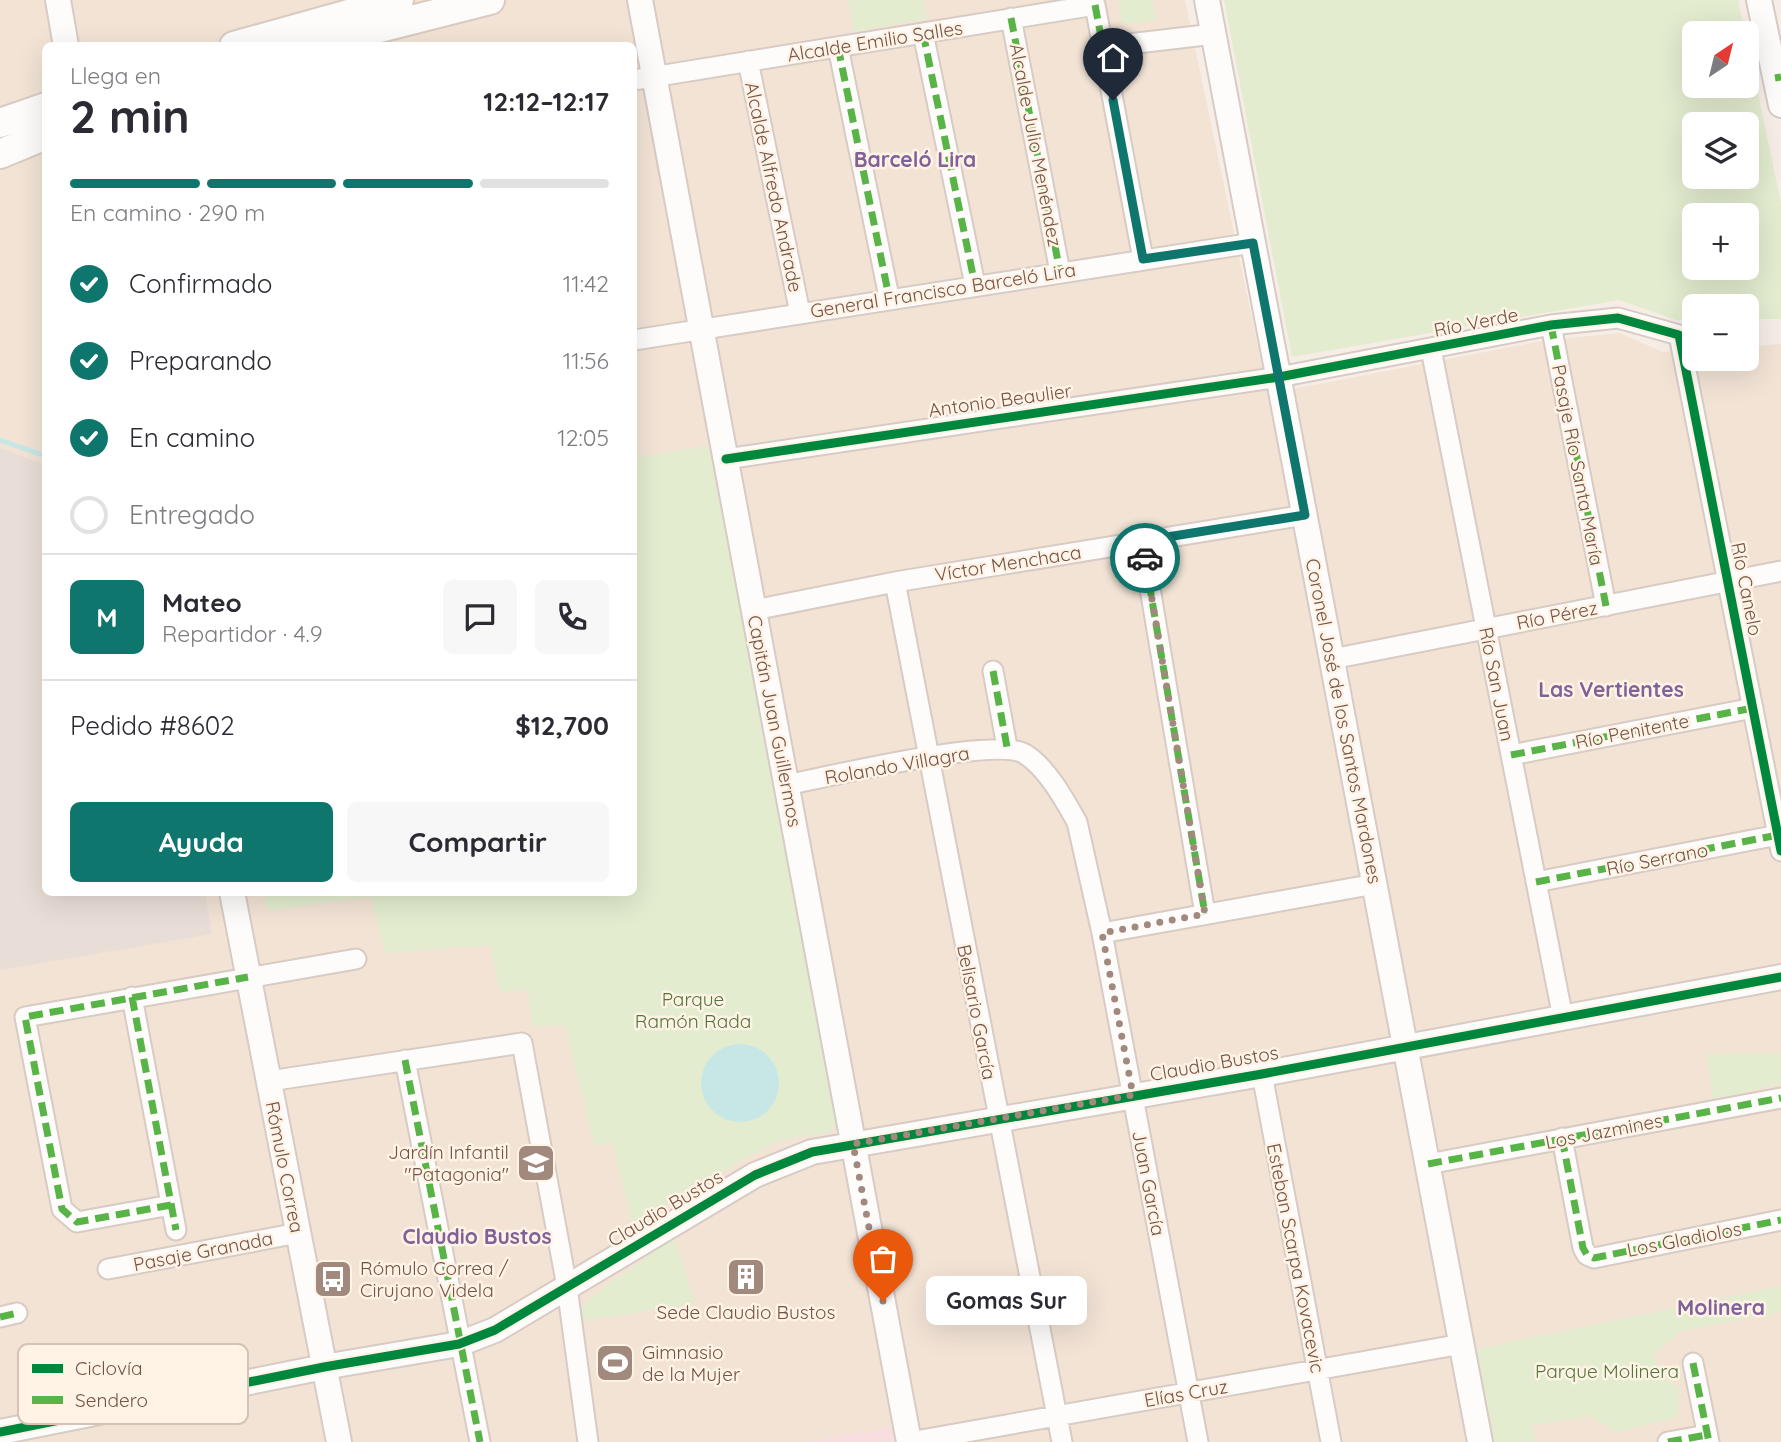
<!DOCTYPE html>
<html lang="es">
<head>
<meta charset="utf-8">
<style>
	body { margin:0; font-family:Quicksand,sans-serif; background:#f7f7f7; color:#2b2b33; height:100vh; display:flex; flex-direction:column; font-size:26px; white-space:nowrap }
	* { box-sizing:border-box; margin:0 }
	p { font-size:23px; color:#7c7c81 }
	.icon { flex:none; width:38px; height:38px; fill:none; stroke:currentColor; stroke-width:2; stroke-linecap:round; stroke-linejoin:round }
	.map { position:relative; flex:1; overflow:hidden }
	.details { position:absolute; left:42px; top:42px; width:595px; height:854px; display:flex; flex-direction:column; background:#fff; border-radius:10px; box-shadow:0 7px 28px #0002 }
	.details>* { flex:none }
	.needle { width:46px; rotate:35deg }
	.fabs { position:absolute; left:1682px; top:21px; display:grid; gap:14px }
	.fabs a { display:grid; place-items:center; width:77px; height:77px; border-radius:10px; background:#fff; box-shadow:0 7px 28px #0002; font-size:35px }
	.pin { position:absolute; display:grid; place-items:center; width:60px; height:60px; color:#fff; margin:-72px -30px; border-radius:50% 50% 50% 0; rotate:-45deg; box-shadow:0 0 7px #0007 }
	.pin .icon { rotate:45deg }
	.courier { position:absolute; display:grid; place-items:center; width:70px; height:70px; margin:-35px; border:5px solid #0f766e; border-radius:50%; background:#fff; color:#222; box-shadow:0 2px 9px #0007 }
	.bubble { position:absolute; height:49px; border-radius:10px; background:#fff; box-shadow:0 7px 28px #0002; font-size:23px; font-weight:700; line-height:49px; text-align:center }
	.head em { font-style:normal; font-weight:700 }
	.head div { display:flex; flex-direction:column-reverse }
	.head { display:flex; align-items:center; justify-content:space-between; height:119px; padding:0 28px }
	h1 { font-size:46px; font-weight:700; line-height:52px }
	.bar { display:grid; grid-template-columns:repeat(4,1fr); gap:10px 7px; align-content:center; height:84px; padding:0 28px }
	.bar i { height:9px; border-radius:5px; background:#e1e1e2 }
	.bar .active { background:#0f766e }
	.bar p { grid-column:span 4 }
	.line { display:flex; align-items:center; gap:18px; padding:0 28px; border-top:2px solid #e1e1e2 }
	.line div { flex:1 }
	.round { display:grid; place-items:center; flex:none; width:74px; height:74px; border-radius:10px; background:#f7f7f7 }
	ol { padding:0 28px; list-style:none }
	li { display:flex; align-items:center; gap:21px; height:77px }
	li p { margin-inline-start:auto }
	li .icon { padding:7px; border-radius:50%; background:#0f766e; color:#fff; stroke-width:4 }
	li:last-child { color:#7c7c81 }
	li i { width:38px; height:38px; border:4px solid #e1e1e2; border-radius:50% }
	.action { display:flex; gap:14px; margin-top:auto; padding:14px 28px }
	.action a { flex:1; height:80px; border-radius:10px; background:#0f766e; color:#fff; font-size:28px; font-weight:700; line-height:80px; text-align:center }
	.action a+a { background:#f7f7f7; color:#2b2b33 }
	.map>svg:first-child { display:block }
</style>
</head>
<body>
<div class="map">
<svg width="1781" height="1442" viewBox="0 0 1781 1442">
	<rect width="100%" height="100%" fill="#f6eee6"/>
	<!-- residential -->
	<path fill="#f2e3d5" fill-rule="evenodd" d="M0 0H1185L1268 394 1547 340 1620 333 1663 352 1694 350V359H1746L1747 347 1781 344V1442H0ZM46 46H634V892H46Z"/>
	<!-- industrial -->
	<path fill="#e9ded7" d="M0 448 45 465 46 892 205 893 212 934 0 970Z"/>
	<!-- medical -->
	<path fill="#f9dedf" d="M892 1427 895 1442H807Z"/>
	<!-- green -->
	<path fill="#e3eccf" fill-rule="evenodd" d="M848 0H923L927 18 854 32Z
		M1118 0H1153L1156 20 1122 25Z
		M1224 0H1738L1745 33H1694V86H1746L1747 40 1781 203V319H1747L1746 306H1694V320H1676L1619 300 1292 357ZM1746 124V177H1694V124ZM1694 215H1746V268H1694Z
		M714 445 838 1124 828 1133 782 1140 749 1156 632 1225 613 1143 594 1145 565 1025 532 1026 528 990 500 992 490 945 385 953 371 897 267 911 264 893 634 892V458Z
		M1781 1053V1084L1713 1099 1707 1054Z
		M674 1237 695 1304 581 1321 580 1310 592 1296Z
		M1781 1286V1312L1681 1331 1653 1355 1664 1379 1679 1387 1678 1417 1617 1432 1590 1416 1533 1425 1535 1442H1495L1477 1349Z"/>
	<!-- water -->
	<path fill="#c7e7e7" d="M701 1083a39 39 0 1 1 78 0a39 39 0 1 1-78 0Z"/>
	<g fill="none" stroke-linecap="round" stroke-linejoin="round">
		<!-- stream -->
		<path stroke="#c7e7e7" stroke-width="5" d="M0 440 46 456"/>
		<defs>
			<path id="minor" d="M1011 18 1060 272
				M923 33 975 285
				M838 47 889 297
				M1103 47 1214 34
				M748 61 800 313
				M634 80 1095 5 1143 259
				M1551 325 1606 606
				M634 340 1253 243
				M1431 349 1563 1018
				M726 459 1279 377 1551 325 1618 318 1679 335 1781 851
				M1142 541 1205 914
				M895 582 1062 1442
				M754 610 895 582 1305 515
				M1332 659 1781 571
				M993 671 1007 747
				M1511 755 1753 708
				M786 785C827 777 997 736 1025 754 1047 768 1064 799 1077 822L1102 933 1198 1442
				M1536 882 1778 835
				M1102 933 1375 884
				M132 997 176 1230
				M405 1060 480 1442
				M1262 1074 1331 1442
				M269 1081 522 1043 567 1287 588 1442
				M1562 1138 1583 1248 1587 1255 1594 1258 1781 1220
				M1428 1164 1781 1098
				M171 1205 77 1222 62 1209 25 1017 356 959
				M108 1269 298 1233
				M0 1317 17 1313
				M1693 1363 1709 1442
				M910 1442 1462 1344
				M1668 1442 1707 1435"/>
			<path id="tertiary" d="M58 0 66 46
				M640 0 909 1442
				M1207 0 1480 1442
				M1759 0 1781 105
				M232 892 339 1442
				M0 1432 324 1367 459 1344 495 1330 755 1175 812 1152 1262 1074 1781 977"/>
			<path id="secondary" d="M234 46 399 0
				M309 46 490 0
				M0 123 46 107
				M0 154 46 135"/>
		</defs>
		<!-- minor casing -->
		<use href="#minor" stroke="#d7cbc4" stroke-width="23"/>
		<!-- tertiary casing -->
		<use href="#tertiary" stroke="#d7cbc4" stroke-width="28"/>
		<!-- secondary casing -->
		<use href="#secondary" stroke="#d7cbc2" stroke-width="32"/>
		<!-- minor -->
		<use href="#minor" stroke="#fefcfb" stroke-width="19"/>
		<!-- tertiary -->
		<use href="#tertiary" stroke="#fefcfb" stroke-width="24"/>
		<!-- secondary -->
		<use href="#secondary" stroke="#fefcfb" stroke-width="28"/>
		<!-- quiet -->
		<path stroke="#59b447" stroke-width="7" stroke-dasharray="14 7" stroke-linecap="butt" d="M1095 5 1143 259
			M1011 18 1060 272
			M923 33 975 285
			M838 47 889 297
			M1775 78 1781 77
			M1551 325 1606 606
			M1142 541 1205 914
			M993 671 1007 747
			M1511 755 1753 708
			M1536 882 1778 835
			M132 997 176 1230
			M405 1060 480 1442
			M1562 1138 1583 1248 1587 1255 1594 1258 1781 1220
			M1428 1164 1781 1098
			M171 1205 77 1222 62 1209 25 1017 248 977
			M0 1317 17 1313
			M1693 1363 1709 1442
			M1668 1442 1707 1435"/>
		<defs>
			<path id="cycleway" d="M726 459 1279 377 1551 325 1618 318 1679 335 1781 851
				M0 1432 324 1367 459 1344 495 1330 755 1175 812 1152 1262 1074 1781 977"/>
		</defs>
		<!-- cycleway casing -->
		<use href="#cycleway" stroke="#fff3e6" stroke-width="13"/>
		<!-- cycleway -->
		<use href="#cycleway" stroke="#00873e" stroke-width="9"/>
	</g>
	<g fill="none" stroke-linecap="round" stroke-linejoin="round">
		<!-- done -->
		<path stroke="#a2897e" stroke-width="7" stroke-dasharray="0 12.6" d="M883 1301 853 1144 1133 1095 1102 933 1205 914 1145 558"/>
		<!-- route -->
		<path stroke="#0f766e" stroke-width="9" d="M1113 100 1143 259 1253 243 1305 515 1142 541 1145 558"/>
	</g>
	<!-- icons -->
	<defs>
		<symbol id="school-square" viewBox="-11 -11 22 22"><rect x="-9" y="-9" width="18" height="18" rx="4" fill="#a2897e" stroke="#fff3e6"/><path d="M0-5L7-2L0 1L-7-2ZM-4 1L0 2.5L4 1V4Q0 6-4 4Z" fill="#fff"/></symbol>
		<symbol id="building-square" viewBox="-11 -11 22 22"><rect x="-9" y="-9" width="18" height="18" rx="4" fill="#a2897e" stroke="#fff3e6"/><path d="M-4-6H4V6H1V3H-1V6H-4ZM-2.5-4.3h1.7v1.8h-1.7ZM.8-4.3h1.7v1.8H.8ZM-2.5-1h1.7V.8h-1.7ZM.8-1h1.7V.8H.8Z" fill="#fff"/></symbol>
		<symbol id="bus-square" viewBox="-11 -11 22 22"><rect x="-9" y="-9" width="18" height="18" rx="4" fill="#a2897e" stroke="#fff3e6"/><path d="M-5-6H5V4H4V6H2V4H-2V6H-4V4H-5ZM-3.5-4V0h7V-4ZM-3.5 1.2v1.5H-2V1.2ZM2 1.2v1.5H3.5V1.2Z" fill="#fff"/></symbol>
		<symbol id="stadium-square" viewBox="-11 -11 22 22"><rect x="-9" y="-9" width="18" height="18" rx="4" fill="#a2897e" stroke="#fff3e6"/><path d="M0-5a6.5 5 0 1 0 0 10a6.5 5 0 1 0 0-10ZM-3.5-1.8h7v3.6h-7Z" fill="#fff"/></symbol>
	</defs>
	<g fill-rule="evenodd">
		<use href="#school-square" x="514" y="1141" width="44" height="44"/>
		<use href="#building-square" x="724" y="1255" width="44" height="44"/>
		<use href="#bus-square" x="311" y="1257" width="44" height="44"/>
		<use href="#stadium-square" x="593" y="1341" width="44" height="44"/>
	</g>
	<g text-anchor="middle" stroke-width="5" stroke-linejoin="round" paint-order="stroke">
		<!-- street labels -->
		<g font-size="19" fill="#745346" stroke="#fff3e6">
			<text transform="translate(875 41) rotate(-9)" y="7">Alcalde Emilio Salles</text>
			<text transform="translate(1036 145) rotate(79)" y="7">Alcalde Julio Menéndez</text>
			<text transform="translate(774 187) rotate(78)" y="7">Alcalde Alfredo Andrade</text>
			<text transform="translate(943 290) rotate(-9)" y="7">General Francisco Barceló Lira</text>
			<text transform="translate(1476 322) rotate(-11)" y="7">Río Verde</text>
			<text transform="translate(1000 400) rotate(-8)" y="7">Antonio Beaulier</text>
			<text transform="translate(1578 465) rotate(79)" y="7">Pasaje Río Santa María</text>
			<text transform="translate(1008 563) rotate(-9)" y="7">Víctor Menchaca</text>
			<text transform="translate(1747 589) rotate(79)" y="7">Río Canelo</text>
			<text transform="translate(1557 615) rotate(-11)" y="7">Río Pérez</text>
			<text transform="translate(1497 684) rotate(79)" y="7">Río San Juan</text>
			<text transform="translate(775 721) rotate(79)" y="7">Capitán Juan Guillermos</text>
			<text transform="translate(1344 721) rotate(79)" y="7">Coronel José de los Santos Mardones</text>
			<text transform="translate(1632 731) rotate(-11)" y="7">Río Penitente</text>
			<text transform="translate(897 765) rotate(-10)" y="7">Rolando Villagra</text>
			<text transform="translate(1657 859) rotate(-11)" y="7">Río Serrano</text>
			<text transform="translate(977 1012) rotate(79)" y="7">Belisario García</text>
			<text transform="translate(1214 1063) rotate(-10)" y="7">Claudio Bustos</text>
			<text transform="translate(1604 1131) rotate(-11)" y="7">Los Jazmines</text>
			<text transform="translate(285 1167) rotate(79)" y="7">Rómulo Correa</text>
			<text transform="translate(1149 1183) rotate(79)" y="7">Juan García</text>
			<text transform="translate(665 1208) rotate(-31)" y="7">Claudio Bustos</text>
			<text transform="translate(1684 1239) rotate(-11)" y="7">Los Gladiolos</text>
			<text transform="translate(203 1251) rotate(-11)" y="7">Pasaje Granada</text>
			<text transform="translate(1296 1258) rotate(79)" y="7">Esteban Scarpa Kovacevic</text>
			<text transform="translate(1186 1393) rotate(-10)" y="7">Elías Cruz</text>
		</g>
		<!-- park labels -->
		<g font-size="19" fill="#51753b" stroke="#fff3e6">
			<text x="693" y="1006">Parque<tspan x="693" dy="22">Ramón Rada</tspan></text>
			<text x="1607" y="1378">Parque Molinera</text>
		</g>
		<!-- poi labels -->
		<g font-size="19" fill="#745346" stroke="#fff3e6" text-anchor="start">
			<text x="509" y="1159" text-anchor="end">Jardín Infantil<tspan x="509" dy="22">"Patagonia"</tspan></text>
			<text x="360" y="1275">Rómulo Correa /<tspan x="360" dy="22">Cirujano Videla</tspan></text>
			<text x="746" y="1319" text-anchor="middle">Sede Claudio Bustos</text>
			<text x="642" y="1359">Gimnasio<tspan x="642" dy="22">de la Mujer</tspan></text>
		</g>
		<!-- neighbourhood labels -->
		<g font-size="21" font-weight="bold" fill="#816198" stroke="#fff3e6">
			<text x="915" y="167">Barceló Lira</text>
			<text x="1611" y="697">Las Vertientes</text>
			<text x="477" y="1244">Claudio Bustos</text>
			<text x="1721" y="1315">Molinera</text>
		</g>
	</g>
	<!-- legend -->
	<rect x="18" y="1344" width="230" height="80" rx="10" fill="#fff3e6" stroke="#d5c3b6" stroke-width="2"/>
	<rect x="32" y="1364" width="31" height="9" fill="#00873e"/>
	<rect x="32" y="1396" width="31" height="8" fill="#59b447"/>
	<g font-size="19" fill="#745346">
		<text x="75" y="1375">Ciclovía</text>
		<text x="75" y="1407">Sendero</text>
	</g>
</svg>
<div class="fabs">
<a><svg class="needle" viewBox="-14 -14 28 28"><path d="M0-13l5 13h-10z" fill="#e53935"/><path d="M0 13l5-13h-10z" fill="#7c7c81"/></svg></a>
<a><svg class="icon" aria-label="layers" viewBox="0 0 24 24"><path d="M12 4l9 5-9 5-9-5zM3 14l9 5 9-5"/></svg></a>
<a>+</a>
<a>−</a>
</div>
<div class="pin" style="left:883px;top:1301px;background:#ea580c"><svg class="icon" aria-label="bag" viewBox="0 0 24 24"><path d="M5 8h14l-1 12H6zM9 8a3 3 0 0 1 6 0"/></svg></div>
<div class="pin" style="left:1113px;top:100px;background:#1f2937"><svg class="icon" aria-label="home" viewBox="0 0 24 24"><path d="M3 11l9-7 9 7M6 9v11h12V9"/></svg></div>
<div class="courier" style="left:1145px;top:558px"><svg class="icon" aria-label="car" viewBox="0 0 24 24"><path d="M5 17H2v-5l4-1 3-4h7l3 4 3 1v5h-3M9 17h6M6 11h13"/><circle cx="7" cy="17" r="2"/><circle cx="17" cy="17" r="2"/></svg></div>
<div class="bubble" style="left:926px;top:1276px;width:161px">Gomas Sur</div>
<section class="details">
<div class="head"><div><h1>2 min</h1><p>Llega en</p></div><em>12:12–12:17</em></div>
<div class="bar"><i class="active"></i><i class="active"></i><i class="active"></i><i></i><p>En camino · 290 m</p></div>
<ol>
<li><svg class="icon" aria-label="check" viewBox="0 0 24 24"><path d="M5 12l5 5 9-10"/></svg>Confirmado<p>11:42</p></li>
<li><svg class="icon" aria-label="check" viewBox="0 0 24 24"><path d="M5 12l5 5 9-10"/></svg>Preparando<p>11:56</p></li>
<li><svg class="icon" aria-label="check" viewBox="0 0 24 24"><path d="M5 12l5 5 9-10"/></svg>En camino<p>12:05</p></li>
<li><i></i>Entregado</li>
</ol>
<div class="line" style="height:126px"><b class="round" style="background:#0f766e;color:#fff">M</b><div><b>Mateo</b><p>Repartidor · 4.9</p></div><a class="round"><svg class="icon" aria-label="chat" viewBox="0 0 24 24"><path d="M4 5h16v11H9l-5 4z"/></svg></a><a class="round"><svg class="icon" aria-label="phone" viewBox="0 0 24 24"><path d="M5 4h4l2 5-3 2q2 4 5 5l2-3 5 2v4C11 20 4 13 5 4z"/></svg></a></div>
<div class="line" style="height:91px"><div>Pedido #8602</div><b>$12,700</b></div>
<div class="action"><a>Ayuda</a><a>Compartir</a></div>
</section>
</div>
</body>
</html>
